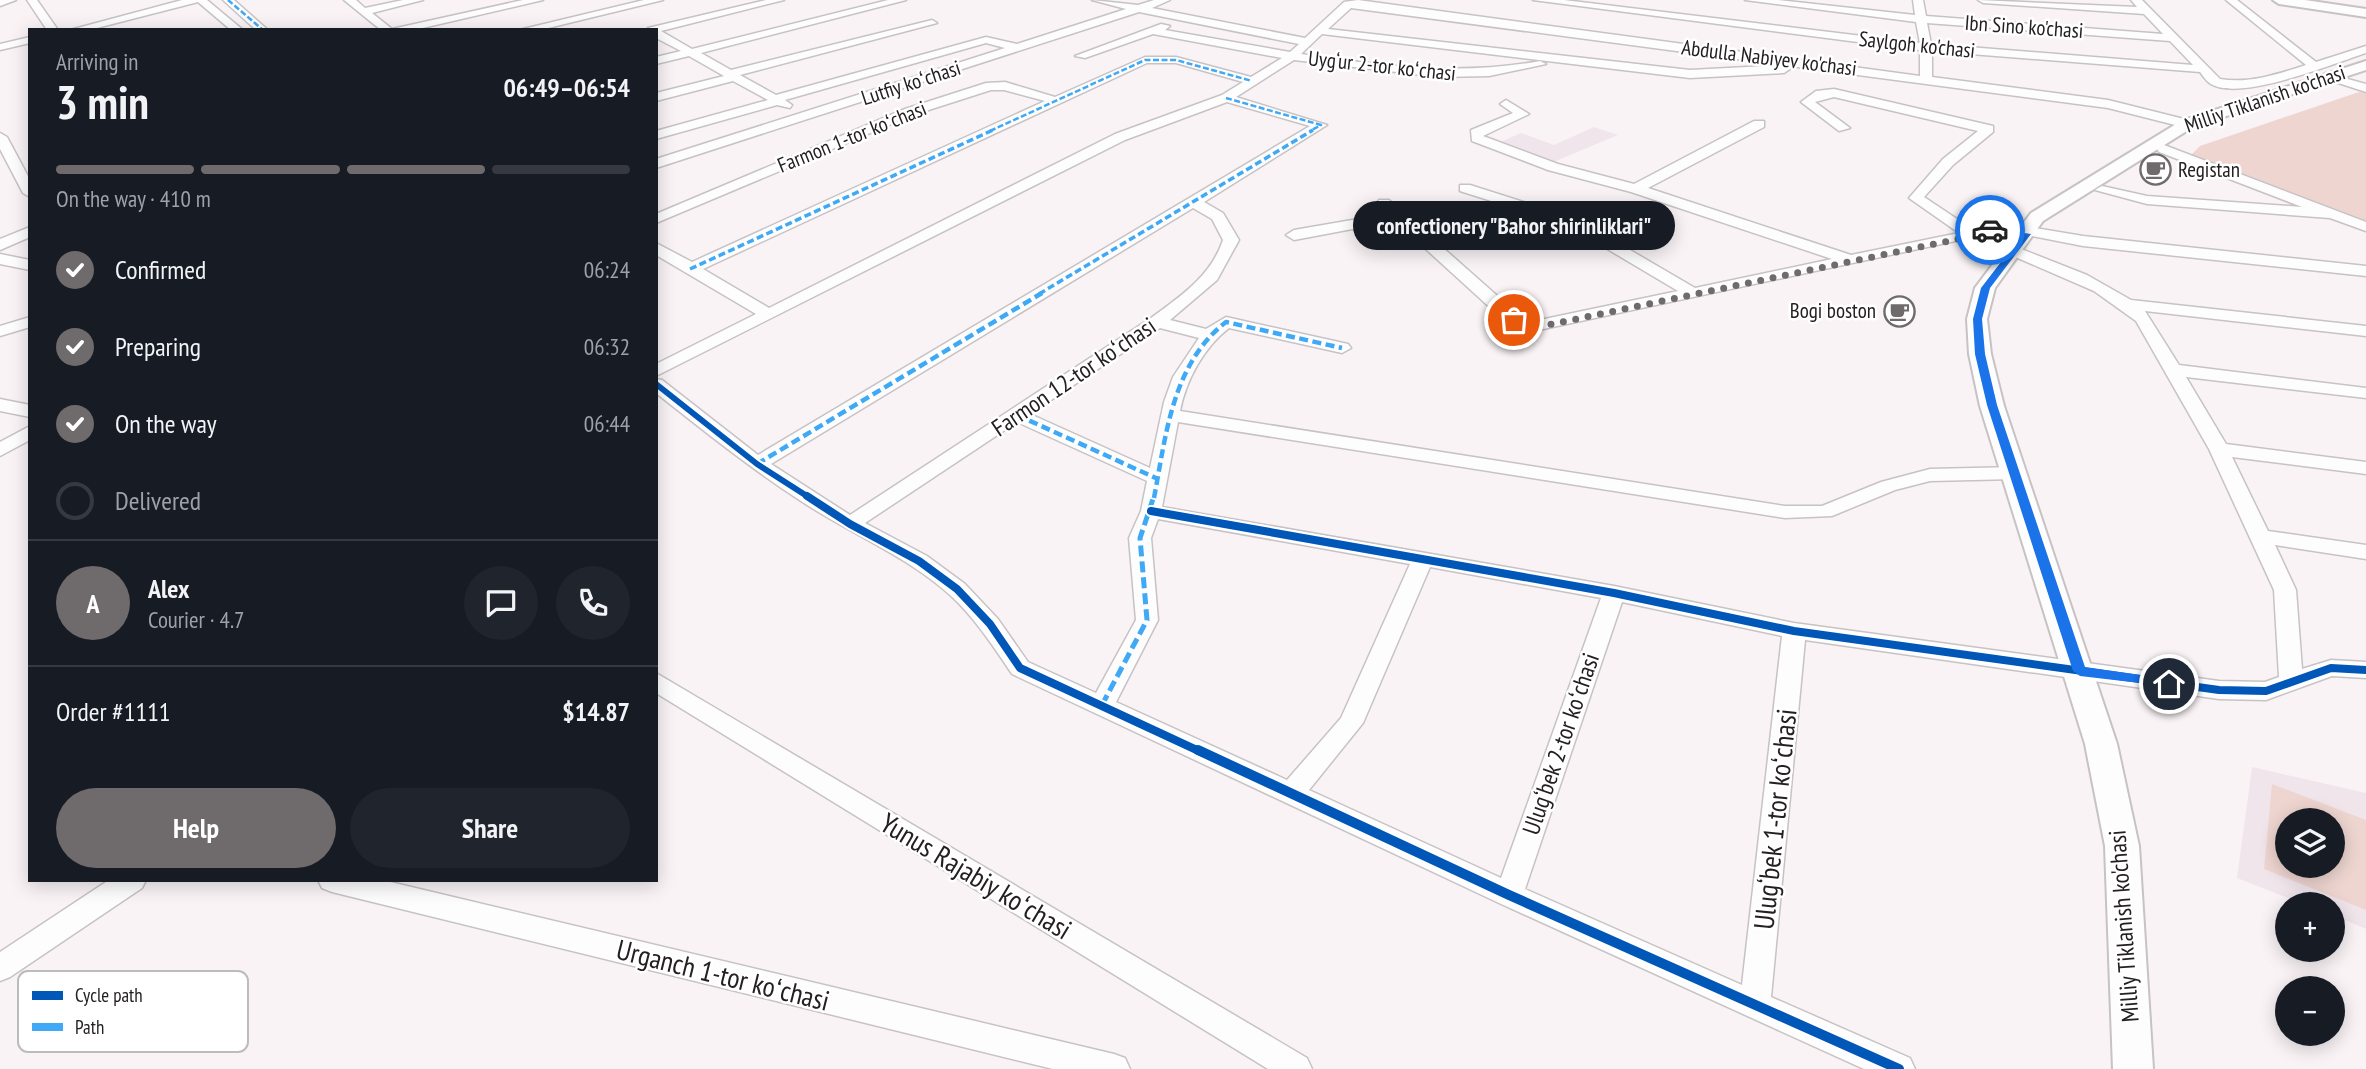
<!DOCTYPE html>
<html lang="en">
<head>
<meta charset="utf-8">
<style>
	body { margin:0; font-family:"PT Sans Narrow",sans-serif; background:#20242c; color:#f1f3f6; height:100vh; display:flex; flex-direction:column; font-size:26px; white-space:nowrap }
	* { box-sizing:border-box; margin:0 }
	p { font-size:23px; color:#9ea1a6 }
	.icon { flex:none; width:38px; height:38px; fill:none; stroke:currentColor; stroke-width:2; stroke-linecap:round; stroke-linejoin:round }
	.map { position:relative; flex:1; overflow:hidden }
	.details { position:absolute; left:28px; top:28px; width:630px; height:854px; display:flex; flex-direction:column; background:#171b24; border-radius:0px; box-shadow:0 4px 18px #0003 }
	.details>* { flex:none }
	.buttons { position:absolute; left:2275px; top:808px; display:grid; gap:14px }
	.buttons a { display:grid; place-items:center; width:70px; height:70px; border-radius:50%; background:#171b24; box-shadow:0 4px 18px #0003; font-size:35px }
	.pin { position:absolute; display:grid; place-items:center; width:60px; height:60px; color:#fff; margin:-30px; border:4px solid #fff; border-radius:50%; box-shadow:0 2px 7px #0007 }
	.courier { position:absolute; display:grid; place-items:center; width:70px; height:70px; margin:-35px; border:5px solid #1a73e8; border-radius:50%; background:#fff; color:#222; box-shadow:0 2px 9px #0007 }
	.bubble { position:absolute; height:49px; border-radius:24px; background:#171b24; box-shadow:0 4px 18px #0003; font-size:23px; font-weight:600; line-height:49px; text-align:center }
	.head em { font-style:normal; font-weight:600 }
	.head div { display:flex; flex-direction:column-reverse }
	.head { display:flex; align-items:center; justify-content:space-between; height:119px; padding:0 28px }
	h1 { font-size:46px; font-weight:600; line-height:52px }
	.bar { display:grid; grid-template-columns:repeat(4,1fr); gap:10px 7px; align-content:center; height:84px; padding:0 28px }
	.bar i { height:9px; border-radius:5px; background:#363941 }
	.bar .active { background:#6f6a6c }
	.bar p { grid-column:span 4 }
	.line { display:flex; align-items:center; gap:18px; padding:0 28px; border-top:2px solid #363941 }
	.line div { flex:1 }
	.round { display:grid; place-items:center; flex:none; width:74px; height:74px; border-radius:37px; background:#20242c }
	ol { padding:0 28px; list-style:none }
	li { display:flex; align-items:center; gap:21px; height:77px }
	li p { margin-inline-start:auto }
	li .icon { padding:7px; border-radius:50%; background:#6f6a6c; color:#fff; stroke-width:4 }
	li:last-child { color:#9ea1a6 }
	li i { width:38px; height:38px; border:4px solid #363941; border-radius:50% }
	.button { display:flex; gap:14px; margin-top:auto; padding:14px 28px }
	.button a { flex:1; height:80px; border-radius:42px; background:#6f6a6c; color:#fff; font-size:28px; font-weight:600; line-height:80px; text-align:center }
	.button a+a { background:#20242c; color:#f1f3f6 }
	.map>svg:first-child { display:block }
</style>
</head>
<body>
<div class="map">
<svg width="2366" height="1069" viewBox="0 0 2366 1069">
	<rect width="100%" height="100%" fill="#f9f3f6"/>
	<!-- built -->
	<path fill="#f1e5ec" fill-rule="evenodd" d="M1594 127 1618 135 1551 163 1498 143 1521 133 1554 145Z
		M2252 767 2366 793V929L2333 915V905H2306L2237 878ZM2287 821H2333V866H2287Z"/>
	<!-- green -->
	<path fill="#eed5d0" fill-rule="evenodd" d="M2359 92 2366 93V224L2190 156 2200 146Z
		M2272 784 2366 820V910L2264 869ZM2287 821H2333V866H2287Z"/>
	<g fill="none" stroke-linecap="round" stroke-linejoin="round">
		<defs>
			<path id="minor" d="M0 0H16L0 6Z
				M27 0H37L58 30H47Z
				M182 0H207L243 30H231L198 2 89 30H70Z
				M223 0H234L268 30H256Z
				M344 0H356L365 8 403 0H423L372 13 392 29 523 0H543L414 30H381Z
				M644 0H663L540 30H519Z
				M766 0H784L661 31 692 49 888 0H906L701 53 731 70 932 20 937 23 740 75 776 95 986 37 1017 44 1126 9 1092 0 1138 5 1154 0H1170L1152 8 1305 38 1344 2 1358 0 1920 76V50L1533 0H1564L1920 43 1916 22 1745 0H1778L1915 15 1913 0H1923L1926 16 2163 34 2144 14 1983 3 1978 0 2137 7 2131 0H2142L2220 79C2249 84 2278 74 2306 65L2226 0H2237L2316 62 2366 46V53C2335 63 2240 102 2211 84 2207 82 2203 76 2200 72L1932 51V77L2108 100 2192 121V127L2187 128 2108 108 1351 8 1328 29 1690 70 1784 65 1790 69 1784 73 1690 78 1322 34 1301 54C1382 66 1459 76 1540 61L1546 64 1489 76 1439 77 1294 60 1236 97 1327 125 1204 202 1223 213 1239 240 1217 280 1170 320 1206 329 1226 317 1348 344 1351 348 1342 353 1229 328C1204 347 1186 380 1180 411L1785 506H1822L1881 482 1930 469 2015 467 2025 473 2015 479 1930 481 1895 490 1832 516 1785 518 1178 422 1162 507 1614 586 1794 623 2219 681 2265 682 2279 677 2274 590 2209 449 2136 321 2094 291 2006 253 2003 250 2011 245 2087 275 2131 300 2366 326V336L2145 311 2179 365 2366 388V398L2186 377 2226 444 2366 462V474L2232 457 2268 531 2366 545V559L2275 545 2296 590 2302 669 2331 660 2366 662V678L2332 676 2266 700 2219 699 1805 640 1771 997 1910 1058 1915 1069H1864L1499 903 1012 674C993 646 975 618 950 595 907 556 849 533 801 501 750 468 704 431 656 393V379L662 380 758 455 1310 126 1227 102 1125 140 656 376V364L756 314 656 255V243L692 262 1045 101 1004 90H991L913 115 656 223V214L905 109 986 83 1005 82 1055 97 1145 57H1176L1251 77 1282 58 1153 34 1085 58 1075 56 1161 24 1170 26 1165 30 1290 52 1299 44 1139 12 656 168V159L1005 48 986 43 785 100 792 105 790 108 777 105 656 139V131L768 100 733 81 656 101V93L724 76 689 56 656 64V57L681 51 656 38V30H647L648 28ZM1927 23 2170 41 2193 65 1931 44ZM1147 63H1176L1243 82 1222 95 1115 134 769 308 703 269ZM1193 208 1212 219 1223 240C1211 276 1181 296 1151 318L850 515 771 464ZM1160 328 1199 338 1173 377 1164 402 1150 468 1030 414ZM1017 422 1147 481 1141 511 1129 538 1136 620 1096 693 1028 662 998 619 965 584 927 556 865 523ZM1158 519 1410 564 1341 718 1287 780 1116 702 1158 620 1151 538ZM1430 567 1601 598 1501 878 1309 790 1363 723ZM1622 602 1782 636 1742 985 1525 889Z
				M30 37V43L0 50V44Z
				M2326 73 2366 84V92L2326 79Z
				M1834 89 1993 126V132L1953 165 1924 197 1969 227 2023 229 2029 227 2083 236 2366 266V276L2083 246 2032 236H1979L1534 331 1508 324 1395 221 1294 240 1286 235 1294 230 1387 214 1377 203 1379 200H1389L1520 316 1535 321 1678 291 1567 225 1460 191V185H1470L1577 219 1695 288 1832 259 1631 192 1548 170 1472 141 1471 130 1513 113 1500 104 1506 100 1529 114 1483 136 1558 164 1634 184 1754 121H1764V127L1648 188 1851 255 1959 233 1909 198 1943 159 1978 131 1834 97 1815 102 1850 128 1839 131 1801 102 1816 91Z
				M0 133 7 137 30 180V197L23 193 0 149Z
				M2164 145 2366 222V231L2330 218 2147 204 2095 190 2102 186 2147 196 2302 207 2159 152 2157 149Z
				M30 227V237L0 250V239Z
				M0 254 30 260V270L0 264Z
				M30 317V327L0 336V326Z
				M0 399 30 405V417L0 411Z
				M30 426V440L0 456V442Z
				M656 673 1307 1058 1312 1069H1268L656 693Z
				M109 880H146L142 888 10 977 0 981V952Z
				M318 880H382L1114 1054 1125 1058 1130 1069H1053L332 892 322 888Z"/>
			<path id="major" d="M2273 0H2305L2366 9V17L2279 4Z
				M2366 61V70L2193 127 2043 221 1995 288 1987 319 1991 354 2004 406 2117 744 2139 846 2153 1069H2113L2105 846 2085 744 1980 406 1969 354 1967 319 1975 288 2031 213 2181 121Z"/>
		</defs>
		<!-- minor casing -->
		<use href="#minor" stroke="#c7c2c4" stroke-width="3"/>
		<!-- major casing -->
		<use href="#major" stroke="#c7c2c4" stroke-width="4"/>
		<!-- minor -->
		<use href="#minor" fill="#fefdfe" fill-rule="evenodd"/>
		<!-- major -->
		<use href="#major" fill="#fefdfe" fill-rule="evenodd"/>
		<!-- quiet-far3 -->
		<path stroke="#3fa9f5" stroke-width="2.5" stroke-dasharray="6 2.5" stroke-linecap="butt" d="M228 0 263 30
			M1226 98 1321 125 1310 131
			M990 131 1145 60H1176L1252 81"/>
		<!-- quiet-far2 -->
		<path stroke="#3fa9f5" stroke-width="3.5" stroke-dasharray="7 3.5" stroke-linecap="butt" d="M690 269 993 130
			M1039 294 1313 130"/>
		<!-- quiet-far1 -->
		<path stroke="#3fa9f5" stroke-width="4.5" stroke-dasharray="9 4.5" stroke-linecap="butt" d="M1017 415 1158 479
			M757 464 1042 293
			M1154 498C1166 435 1172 364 1226 322L1342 348"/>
		<!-- quiet -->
		<path stroke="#3fa9f5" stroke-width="5" stroke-dasharray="11 5" stroke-linecap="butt" d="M1102 705 1147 620 1140 538 1154 496"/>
		<defs>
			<path id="cycleway-far2" d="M656 384 757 464 810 498"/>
			<path id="cycleway-far1" d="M807 496 850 524 919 561 957 589 990 624 1020 668 1201 752
				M1151 511 1614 593 1794 631 2219 690 2266 691 2331 668 2366 670"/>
			<path id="cycleway" d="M1198 750 1509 895 1899 1069"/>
		</defs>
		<!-- cycleway-far2 casing -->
		<use href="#cycleway-far2" stroke="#fff" stroke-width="10"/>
		<!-- cycleway-far1 casing -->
		<use href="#cycleway-far1" stroke="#fff" stroke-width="12"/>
		<!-- cycleway casing -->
		<use href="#cycleway" stroke="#fff" stroke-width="14"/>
		<!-- cycleway-far2 -->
		<use href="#cycleway-far2" stroke="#0057b8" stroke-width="6"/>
		<!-- cycleway-far1 -->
		<use href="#cycleway-far1" stroke="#0057b8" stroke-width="8"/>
		<!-- cycleway -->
		<use href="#cycleway" stroke="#0057b8" stroke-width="10"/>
	</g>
	<!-- route -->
	<path fill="#1a73e8" d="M1990 228 2031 234 1990 288 1982 319 1985 354 1997 405 2085 667 2169 679 2176 684 2174 687 2080 676 2073 671 1987 405 1975 354 1973 319 1981 288 2021 236 1988 232Z"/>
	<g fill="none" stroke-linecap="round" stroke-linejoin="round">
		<!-- done -->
		<path stroke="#6f6a6c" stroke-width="7" stroke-dasharray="0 12.6" d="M1514 320 1543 326 1968 237 1972 235 1969 231 1990 230"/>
	</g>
	<!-- icons -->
	<defs>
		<symbol id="cafe-ring" viewBox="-11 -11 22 22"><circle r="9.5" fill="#fff" stroke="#6f6a6c" stroke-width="1.5"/><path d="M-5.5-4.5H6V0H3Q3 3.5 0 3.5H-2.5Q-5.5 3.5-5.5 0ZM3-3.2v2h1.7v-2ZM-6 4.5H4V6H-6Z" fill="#6f6a6c"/></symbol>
	</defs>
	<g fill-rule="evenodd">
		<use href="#cafe-ring" x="2138" y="152" width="35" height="35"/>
		<use href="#cafe-ring" x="1882" y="294" width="35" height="35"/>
	</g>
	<g text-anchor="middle" stroke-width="5" stroke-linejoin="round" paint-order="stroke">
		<!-- far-street labels -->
		<g font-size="21" fill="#242022" stroke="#fff">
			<text transform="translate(2024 27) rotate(4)" y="7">Ibn Sino ko'chasi</text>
			<text transform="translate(1917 45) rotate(6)" y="7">Saylgoh ko'chasi</text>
			<text transform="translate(1769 58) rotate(7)" y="7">Abdulla Nabiyev ko'chasi</text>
			<text transform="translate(1382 66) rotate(6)" y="7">Uyg‘ur 2-tor koʻchasi</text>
			<text transform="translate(911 83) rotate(-18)" y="7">Lutfiy koʻchasi</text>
			<text transform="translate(2265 99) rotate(-19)" y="7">Milliy Tiklanish ko'chasi</text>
			<text transform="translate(852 137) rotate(-22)" y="7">Farmon 1-tor koʻchasi</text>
		</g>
		<!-- far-poi labels -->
		<g font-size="21" fill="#242022" stroke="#fff" text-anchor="start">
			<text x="2178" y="177">Registan</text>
			<text x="1876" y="318" text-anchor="end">Bogi boston</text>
		</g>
		<!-- street labels -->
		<g font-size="24" fill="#242022" stroke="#fff">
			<text transform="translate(1074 377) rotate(-34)" y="8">Farmon 12-tor koʻchasi</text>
			<text transform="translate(1561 744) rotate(-71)" y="8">Ulug‘bek 2-tor koʻchasi</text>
			<text transform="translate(2124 926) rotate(-94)" y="8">Milliy Tiklanish ko'chasi</text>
		</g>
		<!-- near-street labels -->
		<g font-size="28" fill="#242022" stroke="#fff">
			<text transform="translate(1775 819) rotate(-84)" y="10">Ulug‘bek 1-tor koʻchasi</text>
			<text transform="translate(976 876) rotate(31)" y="10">Yunus Rajabiy koʻchasi</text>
			<text transform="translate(723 975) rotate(14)" y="10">Urganch 1-tor koʻchasi</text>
		</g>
	</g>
	<!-- legend -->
	<rect x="18" y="971" width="230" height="81" rx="10" fill="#fff" stroke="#bdbcbd" stroke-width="2"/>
	<rect x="32" y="991" width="31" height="9" fill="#0057b8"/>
	<rect x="32" y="1023" width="31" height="8" fill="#3fa9f5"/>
	<g font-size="19" fill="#242022">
		<text x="75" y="1002">Cycle path</text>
		<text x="75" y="1034">Path</text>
	</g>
</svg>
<div class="buttons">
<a><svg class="icon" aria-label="layers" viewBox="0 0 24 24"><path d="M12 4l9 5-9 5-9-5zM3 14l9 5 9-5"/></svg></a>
<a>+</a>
<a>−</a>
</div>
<div class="pin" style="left:1514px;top:320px;background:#ea580c"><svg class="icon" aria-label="bag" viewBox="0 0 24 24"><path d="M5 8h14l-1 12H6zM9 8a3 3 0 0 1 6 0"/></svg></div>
<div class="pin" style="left:2169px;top:684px;background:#1f2937"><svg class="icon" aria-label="home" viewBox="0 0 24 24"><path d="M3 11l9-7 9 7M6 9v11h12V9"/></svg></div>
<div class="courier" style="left:1990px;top:230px"><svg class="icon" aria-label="car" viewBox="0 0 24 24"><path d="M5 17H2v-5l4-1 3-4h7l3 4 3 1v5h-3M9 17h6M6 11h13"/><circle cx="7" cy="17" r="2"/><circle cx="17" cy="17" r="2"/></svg></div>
<div class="bubble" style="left:1353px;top:201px;width:322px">confectionery &quot;Bahor shirinliklari&quot;</div>
<section class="details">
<div class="head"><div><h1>3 min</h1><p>Arriving in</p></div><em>06:49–06:54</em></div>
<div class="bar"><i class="active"></i><i class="active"></i><i class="active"></i><i></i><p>On the way · 410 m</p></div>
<ol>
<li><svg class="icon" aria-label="check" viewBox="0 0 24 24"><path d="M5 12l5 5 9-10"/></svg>Confirmed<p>06:24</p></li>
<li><svg class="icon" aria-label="check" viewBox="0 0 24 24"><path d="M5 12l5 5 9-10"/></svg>Preparing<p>06:32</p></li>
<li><svg class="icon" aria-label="check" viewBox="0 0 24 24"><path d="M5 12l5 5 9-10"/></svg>On the way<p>06:44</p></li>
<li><i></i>Delivered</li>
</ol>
<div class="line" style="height:126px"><b class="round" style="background:#6f6a6c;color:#fff">A</b><div><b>Alex</b><p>Courier · 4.7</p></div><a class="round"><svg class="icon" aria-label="chat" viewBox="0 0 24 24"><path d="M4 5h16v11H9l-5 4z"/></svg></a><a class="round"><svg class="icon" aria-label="phone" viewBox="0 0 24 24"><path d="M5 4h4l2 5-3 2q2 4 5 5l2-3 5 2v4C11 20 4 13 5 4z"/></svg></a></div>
<div class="line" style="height:91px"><div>Order #1111</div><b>$14.87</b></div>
<div class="button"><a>Help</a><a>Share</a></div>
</section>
</div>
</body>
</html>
